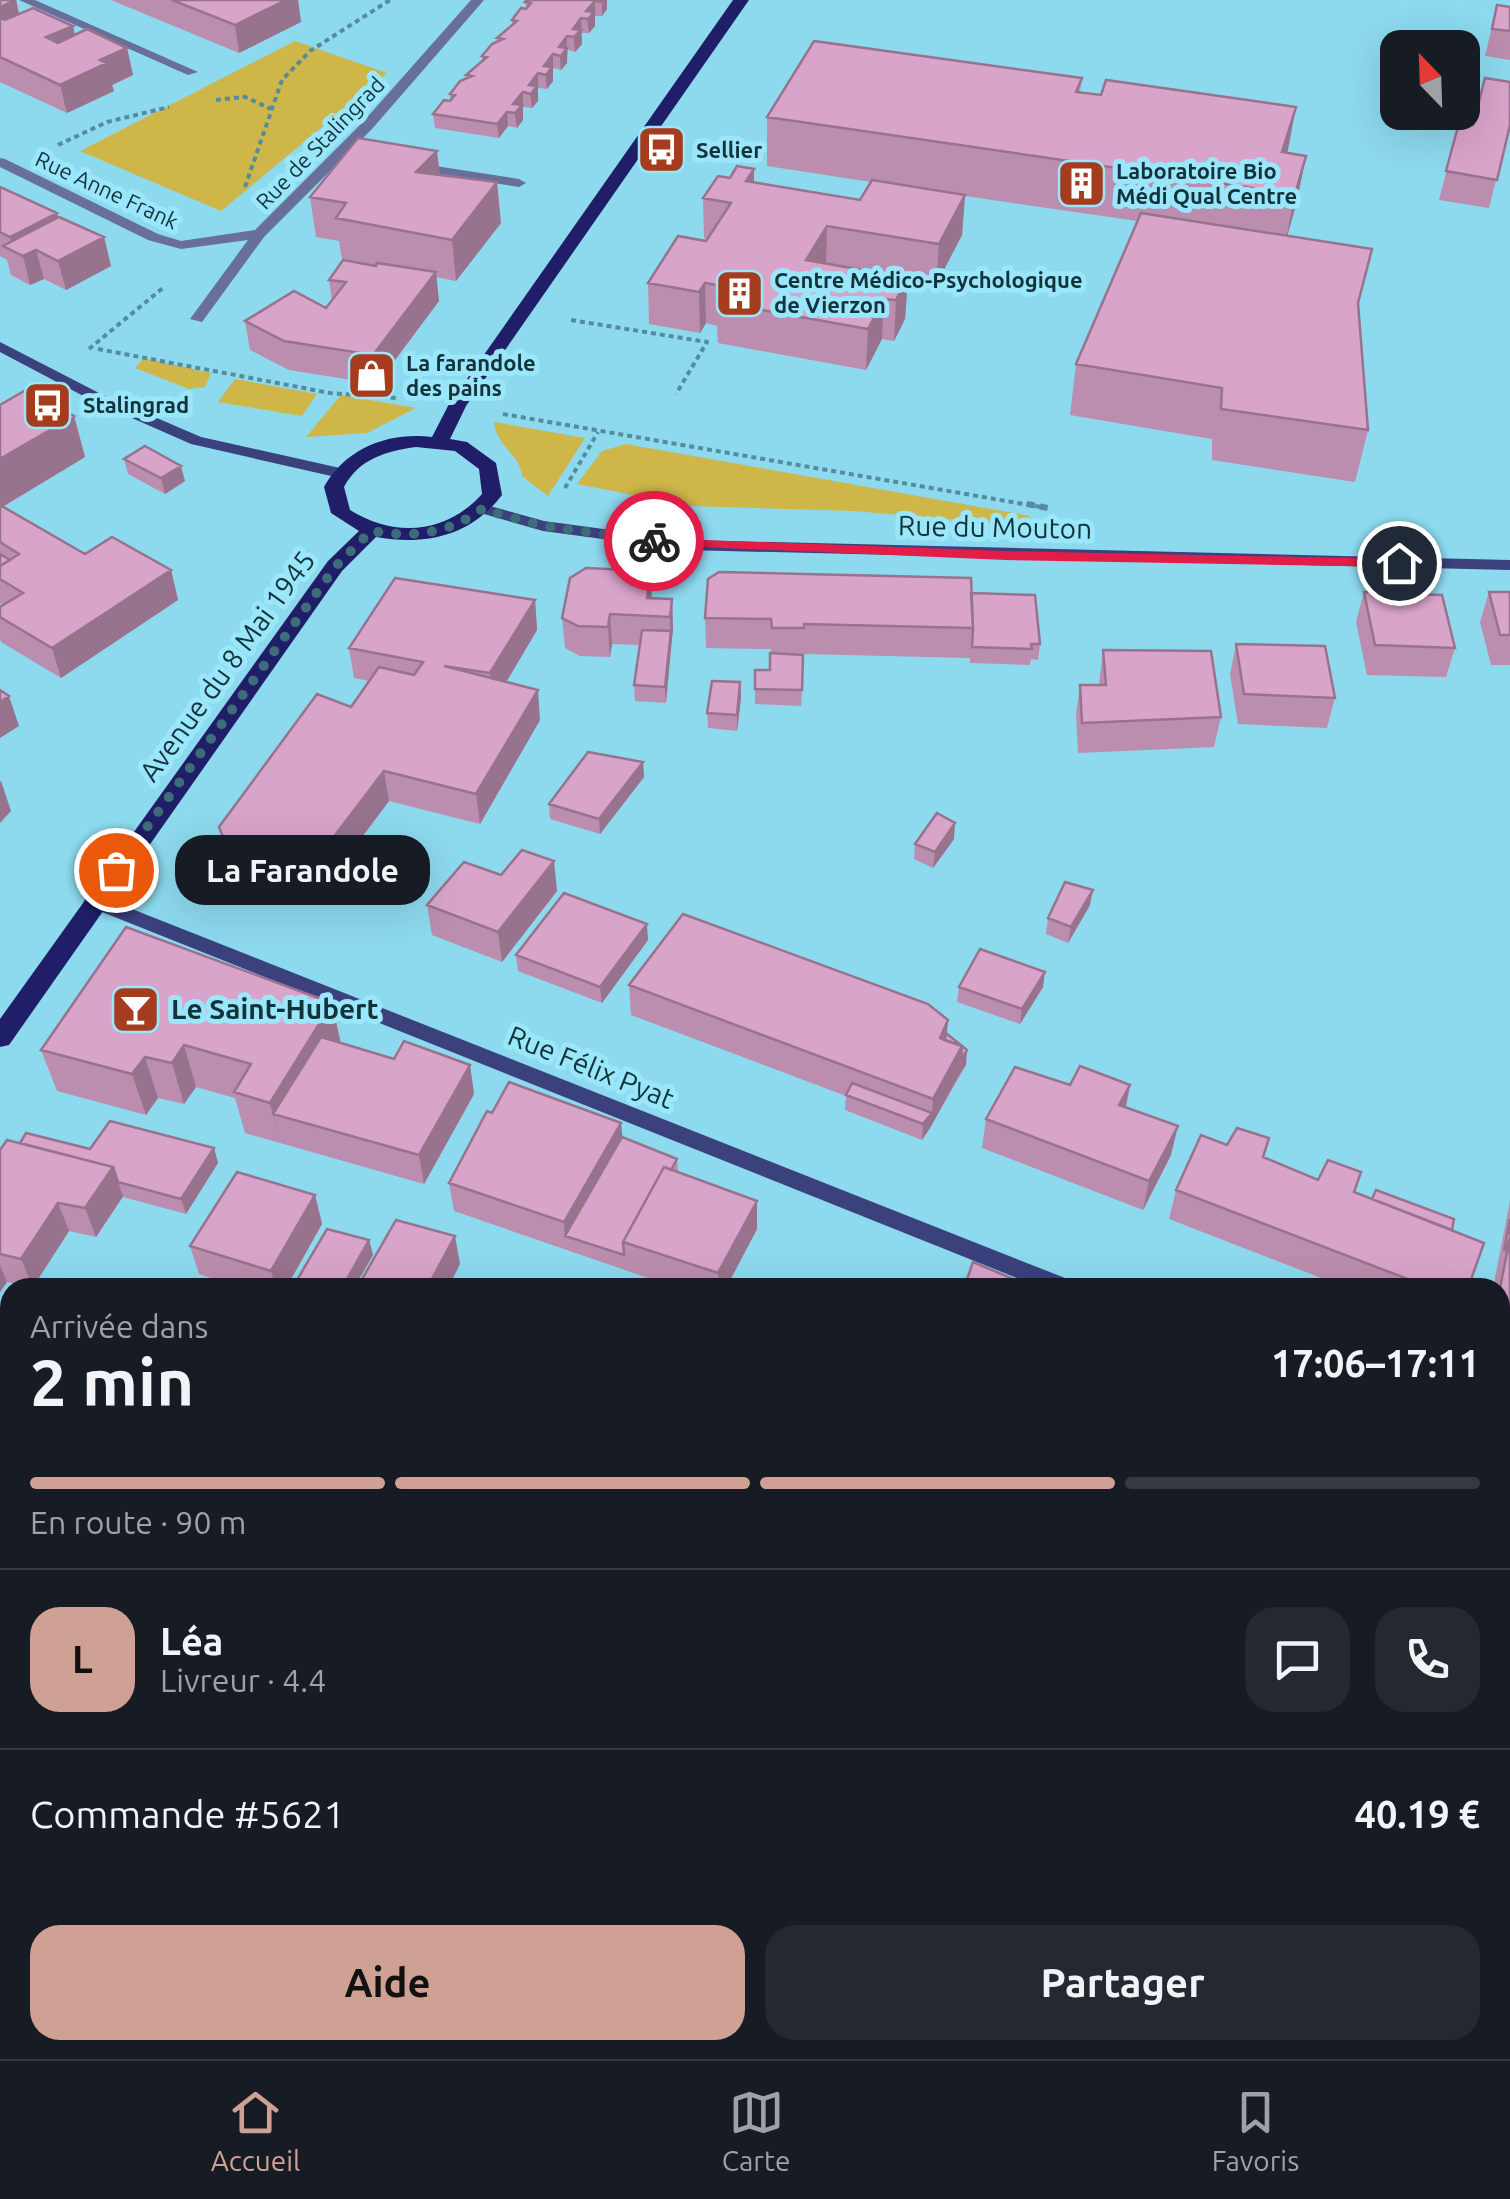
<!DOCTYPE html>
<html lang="fr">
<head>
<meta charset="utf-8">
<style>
	body { margin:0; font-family:Ubuntu,sans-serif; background:#242831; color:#f1f3f6; height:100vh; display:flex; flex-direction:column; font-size:38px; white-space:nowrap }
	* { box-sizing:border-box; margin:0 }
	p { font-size:32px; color:#9ea1a6 }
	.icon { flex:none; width:55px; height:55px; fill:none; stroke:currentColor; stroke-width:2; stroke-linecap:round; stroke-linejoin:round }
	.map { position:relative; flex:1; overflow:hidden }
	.side { position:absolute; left:0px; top:1278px; width:1510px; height:782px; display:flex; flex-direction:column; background:#171b24; border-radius:30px 30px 0 0; box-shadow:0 10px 40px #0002 }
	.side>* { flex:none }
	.needle { width:65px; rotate:337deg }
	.tools { position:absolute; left:1380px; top:30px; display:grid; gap:20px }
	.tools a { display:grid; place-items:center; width:100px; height:100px; border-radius:20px; background:#171b24; box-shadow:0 10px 40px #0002; font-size:50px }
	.pin { position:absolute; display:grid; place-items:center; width:85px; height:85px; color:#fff; margin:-42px; border:5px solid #fff; border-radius:50%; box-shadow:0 2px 10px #0007 }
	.courier { position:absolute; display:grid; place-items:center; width:100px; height:100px; margin:-50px; border:8px solid #e11d48; border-radius:50%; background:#fff; color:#222; box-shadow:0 2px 12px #0007 }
	.bubble { position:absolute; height:70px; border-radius:30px; background:#171b24; box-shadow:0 10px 40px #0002; font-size:32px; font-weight:700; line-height:70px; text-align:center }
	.head em { font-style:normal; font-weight:700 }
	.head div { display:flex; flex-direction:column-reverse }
	.head { display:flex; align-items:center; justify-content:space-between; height:170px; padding:0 30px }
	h1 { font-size:65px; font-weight:700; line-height:75px }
	.bar { display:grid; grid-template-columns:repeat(4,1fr); gap:15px 10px; align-content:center; height:120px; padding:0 30px }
	.bar i { height:12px; border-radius:8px; background:#363941 }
	.bar .current { background:#cea194 }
	.bar p { grid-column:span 4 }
	.line { display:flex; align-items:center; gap:25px; padding:0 30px; border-top:2px solid #363941 }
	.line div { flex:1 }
	.round { display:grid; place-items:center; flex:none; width:105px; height:105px; border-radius:30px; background:#242831 }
	.button { display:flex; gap:20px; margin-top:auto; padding:20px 30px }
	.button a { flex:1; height:115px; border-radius:30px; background:#cea194; color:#111; font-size:40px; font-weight:700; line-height:115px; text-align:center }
	.button a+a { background:#242831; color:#f1f3f6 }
	.tab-bar { display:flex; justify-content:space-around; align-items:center; height:140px; border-top:2px solid #363941; background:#171b24; font-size:28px; color:#9ea1a6 }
	.tab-bar a { display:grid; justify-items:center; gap:5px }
	.tab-bar .current { color:#cea194 }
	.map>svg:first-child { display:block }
</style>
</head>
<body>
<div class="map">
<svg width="1510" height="2059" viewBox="0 0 1510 2059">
	<rect width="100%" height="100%" fill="#8dd9ee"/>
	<!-- green -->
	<path fill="#ceb649" d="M295 41 387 73 221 211 80 151Z
		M144 358 211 373 205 387 189 389 135 368Z
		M235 379 317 394 302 416 218 402Z
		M341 395 416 408 367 433 306 437Z
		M494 422 585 438 548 496 522 476C520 454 496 446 494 422Z
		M626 444 1030 516 1020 525 853 511 689 506 577 484 602 451Z"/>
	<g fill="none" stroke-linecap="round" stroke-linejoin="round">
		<!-- path-far1 -->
		<path stroke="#548c9b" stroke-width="4" stroke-dasharray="5 4" stroke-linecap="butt" d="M243 96 271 109
			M216 100 244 97
			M58 145 107 122 169 107
			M245 187 282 80 310 51 390 0
			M571 320 707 342 676 394
			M89 349 164 287
			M98 349 330 393 397 398
			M503 414 1041 507
			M565 488 598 432"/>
		<!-- path -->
		<path stroke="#548c9b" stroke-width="6" stroke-dasharray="8 5" stroke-linecap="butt" d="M1027 504 1048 508"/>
		<!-- lane -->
		<path fill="#686f99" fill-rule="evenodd" d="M19 0H35L198 72 188 75Z
			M416 163 519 179 526 183 519 187 411 170V164Z"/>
		<!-- street -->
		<path fill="#686f99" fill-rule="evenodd" d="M471 0H484L372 129 264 237 202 322 190 319 248 240 181 249 148 240 0 167V158L5 159 158 234 181 241 255 230 362 123Z"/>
		<!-- secondary -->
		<path fill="#3b417d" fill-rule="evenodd" d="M0 342 101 394 201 437 340 468 348 473 340 478 191 444 91 400 0 352Z
			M483 504 544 521 685 540 1510 560V570L685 550 543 531 477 512 475 509Z
			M94 894 1075 1282 1078 1288H1042L87 906 84 901 87 896Z
			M1500 1449 1510 1452V1473L1500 1470Z"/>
		<!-- primary -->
		<path fill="#201e68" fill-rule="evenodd" d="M733 0H749L466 406 450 439 467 442 496 463 502 495C471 536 425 546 376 537L342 571 9 1045 0 1047V1019L328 561 359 531 331 513 324 487C346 448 388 432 432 437L448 406ZM416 447 455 451 479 469 482 494C446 534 395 538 350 510L344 487C359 459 386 451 416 447Z"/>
	</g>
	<!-- wall -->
	<path fill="#bb8dae" d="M0 0H16L19 14 75 35 127 48 133 75 112 85 114 91 67 113 0 82Z
		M111 0H298L301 22 239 53Z
		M607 0V9L602 16H594L595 26 589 33H581L582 44 575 52 568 50 567 63 561 70 554 68 552 71 553 81 547 89 539 88 537 90 538 101 532 108 524 107 522 109 523 120 517 128 508 126 499 138 435 128 433 114 450 101V94L467 78 466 75 482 61V56L498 41 497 38 512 25V20L526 9 525 2Z
		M1497 5 1510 7V60L1485 56Z
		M1082 78 1080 92 1287 153 1306 156 1296 205 1287 236 1359 307 1368 430 1355 482 1212 460V439L1070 415 1076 364 1137 221 965 196 962 235 936 285 908 280 905 319 894 341 882 339 866 370 718 343 717 326 706 323 700 333 649 324 648 283 707 239 704 238 703 198 754 183 860 200 871 182 767 166V117Z
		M1459 123 1473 125H1510L1489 208 1439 200Z
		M440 175 501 223 456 281 436 277 439 301 377 384 289 370 250 350 245 321 326 308 332 301 329 280 376 266 342 259 339 241 316 237 310 197Z
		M0 187 57 213 58 218 104 237 111 266 66 290 44 279 30 285 11 275 7 260 0 256Z
		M0 405 74 416 85 457 3 507 85 554 171 570 178 600 61 678 1 642 0 638V607L3 605 0 603Z
		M124 459 185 481 165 494 128 474Z
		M1364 592 1455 648 1446 677 1367 675 1356 622Z
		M1489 592H1510V665H1491L1480 622Z
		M971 593 1040 644 1038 660 1031 659 1030 665 970 663V658L804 654 801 706 755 704V670H770L771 649 706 648 705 618Z
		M652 598 672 599 673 629 666 703 635 701 634 685 640 645 612 644 610 657 580 656 565 648 562 618Z
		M535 600 537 630 506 682 540 720 480 824 389 801 326 885 291 875 278 891 234 877 226 857 219 827 351 707 369 681 354 678 349 648Z
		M1236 644 1335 698 1327 728 1238 724 1230 674Z
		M1103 650 1221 717 1214 747 1078 753 1076 715 1080 685H1099Z
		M740 682 741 698 737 731 708 728 707 713Z
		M643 762 644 777 600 834 550 819 549 804Z
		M954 839 933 868 914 859 915 844Z
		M501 875 557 891 502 962 432 935 427 905Z
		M1090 905 1068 943 1046 934 1048 918Z
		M648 940 602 1003 518 971 516 955Z
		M629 985 948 1020 947 1034 966 1065 930 1128 922 1140 845 1110 846 1096 631 1015Z
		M959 987H1043L1020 1024 957 1002Z
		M332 1003 340 1043 394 1059 470 1065 474 1094 424 1184 245 1133 235 1098 196 1087 184 1104 158 1098 146 1115 57 1091 41 1050Z
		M1130 1085 1126 1108 1171 1155 1143 1210 982 1148 986 1119Z
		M492 1113 621 1123 622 1137 677 1159 678 1172 757 1201V1229L726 1288H677L454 1211 449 1183Z
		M1269 1138 1263 1158 1318 1180 1355 1192 1452 1230 1468 1288H1347L1169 1219 1176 1190 1227 1145Z
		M20 1143 90 1149 214 1148 218 1163 186 1214 123 1197 96 1237 69 1231 33 1287 7 1282 0 1292V1150Z
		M315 1195 322 1224 286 1288H241L199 1274 190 1246Z
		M1510 1201V1351L1500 1348V1288H1493Z
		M369 1240 373 1255 354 1288H299L297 1280Z
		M1510 1729V1772L1501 1769 1503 1741Z
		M1011 2050H1033L1029 2059Z
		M1091 2050H1330L1327 2059H1109Z"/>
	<!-- shaded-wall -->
	<path fill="#98738d" d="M16 0 22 28 0 38V7Z
		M286 0H298L301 22 239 53 235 25Z
		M600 0H607V9L602 16V2Z
		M595 1V26L589 33 586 11Z
		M581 18 582 44 575 52 573 29Z
		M73 26 79 53 46 37Z
		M567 36V63L561 70 559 47Z
		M127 48 133 75 112 85 114 91 67 113 60 85 100 60Z
		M553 54V81L547 89 544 66Z
		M538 73V101L532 108 529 85Z
		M523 92V120L517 128 513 104Z
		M1296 107 1287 155 1282 152Z
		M507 112 508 126 499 138 497 124Z
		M437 151 442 191 416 172Z
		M1306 156 1296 205 1285 244 1295 194Z
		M754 169V209L746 181Z
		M497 182 501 223 456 281 452 240Z
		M965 195 962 235 936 285 939 244Z
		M57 213 64 242 36 250 44 279 30 285 23 256 14 252 10 237Z
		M827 226 826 266 806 260Z
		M104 237 111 266 66 290 58 261Z
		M436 272 439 301 377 384 373 355Z
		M908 278 905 319 894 341 896 300Z
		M705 283 706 323 700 333 699 292Z
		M884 299 882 339 866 370 868 329Z
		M74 416 85 457 0 508V459Z
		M181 466 185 481 165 494 161 478Z
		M171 570 178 600 61 678 52 648Z
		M651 571 652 601 647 598Z
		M672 599 673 629 671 647 670 617Z
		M535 600 537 630 494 703 490 673Z
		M610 614 612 644 610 657 608 627Z
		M671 631V647L666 703 665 687Z
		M740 682 741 698 737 731V715Z
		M538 690 540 720 480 824 476 794Z
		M9 696 19 726 0 738V702Z
		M643 762 644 777 600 834 599 819Z
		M384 771 389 801 326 885 320 855Z
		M1 781 11 811 0 823V782Z
		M955 823 954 839 933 868 935 852Z
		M285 845 291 875 278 891 271 861Z
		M554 861 557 891 502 962 498 932Z
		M1093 890 1090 905 1068 943 1071 927Z
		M647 924 648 940 602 1003 600 987Z
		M1045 972 1043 987 1020 1024 1022 1009Z
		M332 1003 341 1044 273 1114 280 1143 270 1103Z
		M948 1020 945 1049 940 1038Z
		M184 1045 196 1087 184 1104 172 1063Z
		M962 1046 959 1075 930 1128 922 1140 923 1124 932 1113 933 1099Z
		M967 1050 966 1065 959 1075 961 1060Z
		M145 1057 158 1098 146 1115 132 1074Z
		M470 1065 474 1094 424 1184 419 1155Z
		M1130 1085 1124 1114 1119 1105Z
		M621 1123 624 1152 565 1236 564 1222Z
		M1178 1126 1171 1155 1143 1210 1149 1181Z
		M214 1148 218 1163 186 1214 181 1199Z
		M113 1167 123 1196 96 1237 85 1208Z
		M315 1195 322 1224 286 1288H276L271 1271Z
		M757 1201V1229L726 1288H719L718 1273Z
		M58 1203 69 1231 33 1287 21 1259Z
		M455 1236 460 1264 448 1288H427Z
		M369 1240 373 1255 354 1288H342Z
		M0 1265 7 1282 0 1292Z
		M789 2050H797L793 2059H785Z"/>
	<!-- building -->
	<path fill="#d9a4ca" stroke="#98738d" stroke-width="2.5" d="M0 0H16L0 7Z
		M172 0H286L235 25Z
		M527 0H603L602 2 595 1 586 11 594 12 588 19 581 18 573 29 581 30 574 37 567 36 559 47 567 48 561 56 553 54 544 66 552 67 546 75 538 73 529 85 537 86 531 94 523 92 513 104 522 105 515 113 507 112 497 124 433 114 444 100 450 101 455 95 450 94 460 81 472 76 466 75 487 57 482 56 492 44 503 39 497 38 517 21 512 20 521 8 526 9 531 3 525 2Z
		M1497 5 1510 7V31L1492 29Z
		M33 8 73 26 46 37 58 43 87 29 127 48 100 60 107 63 60 85 0 57V18L5 20Z
		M814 41 1082 78 1076 92 1101 95 1106 80 1296 107 1282 152 1306 156 1295 194 767 117Z
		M1485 78 1510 82V125L1497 180 1446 171 1459 123 1473 125Z
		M358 138 437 151 416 172 497 182 452 240 336 218 346 203 310 197Z
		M737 166 754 169 746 181 860 200 872 180 965 195 939 244 827 226 806 260 908 278 896 300 884 299 868 329 717 302 727 287 705 283 699 292 648 283 678 236 706 241 731 203 703 198 718 176 730 178Z
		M0 187 57 213 10 237 0 232Z
		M1141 213 1372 249 1358 303 1368 430 1221 409 1222 388 1076 364Z
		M59 217 104 237 58 261 36 250 23 256 3 246Z
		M343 260 376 266 377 263 436 272 373 355 284 341 245 321 294 291 326 308 346 282 329 280Z
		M26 390 74 416 0 459V405Z
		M145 446 181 466 161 478 124 459Z
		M0 505 85 554 112 537 171 570 52 648 0 617V607L23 593 0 579V566L19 554 0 542Z
		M0 554 10 560 0 566Z
		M586 568 651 571 647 598 672 599 670 617 610 614 608 627 578 626 562 618 570 578Z
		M719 572 971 578 973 628 804 624V628H772L771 619 705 618 708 579Z
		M395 578 535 600 490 673 444 666 538 690 476 794 384 771 320 855 285 845 271 861 227 847 219 827 317 694 351 707 379 667 414 675 423 662 349 648Z
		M1364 592 1442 595 1455 648 1375 645Z
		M1489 592H1510V635H1500Z
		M971 593 1035 595 1040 644H1031L1032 649 972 647 973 628Z
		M642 630 671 631 665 687 634 685Z
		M1236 644 1325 646 1335 698 1244 694Z
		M1103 650 1211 651 1221 717 1082 723 1080 685H1106Z
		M770 653 803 655 802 690 755 689V670H770Z
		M712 681 740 682 737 715 707 713Z
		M0 690 9 696 0 702Z
		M588 752 643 762 599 819 549 804Z
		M937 813 955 823 935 852 915 844Z
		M522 850 554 861 498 932 427 905 464 862 501 875Z
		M1065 882 1093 890 1071 927 1048 918Z
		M564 893 647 924 600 987 516 955Z
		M683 914 928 1004 948 1020 940 1038 962 1046 933 1099 629 985Z
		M126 927 332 1003 270 1103 234 1092 251 1064 184 1045 172 1063 145 1057 132 1074 41 1050Z
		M980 949 1045 972 1022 1009 959 987Z
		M947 1034 962 1046 944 1040Z
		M321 1037 394 1059 404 1041 470 1065 419 1155 273 1114Z
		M962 1046 967 1050 961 1060Z
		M1080 1066 1130 1085 1119 1105 1178 1126 1149 1181 986 1119 1015 1067 1070 1085Z
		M509 1082 621 1123 564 1222 449 1183 487 1111 492 1113Z
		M852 1083 932 1113 923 1124 846 1095Z
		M110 1121 214 1148 181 1199 118 1182 113 1167 20 1143 26 1133 90 1149Z
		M1237 1128 1269 1138 1263 1157 1318 1180 1328 1160 1361 1172 1354 1192 1484 1243 1468 1288H1431L1176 1190 1201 1135 1227 1145Z
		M622 1137 677 1159 671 1170 664 1167 623 1242 624 1255 565 1236Z
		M7 1140 113 1167 85 1208 58 1203 21 1259 0 1254V1150Z
		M664 1167 757 1201 718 1273 623 1242Z
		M237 1172 315 1195 271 1271 190 1246Z
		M1376 1190 1454 1219 1452 1230 1372 1199Z
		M1510 1219V1238L1504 1251Z
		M396 1220 455 1236 427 1288H357Z
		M327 1229 369 1240 342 1288H323L297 1280Z
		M1510 1238V1319L1500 1316V1288Z
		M973 1262 1025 1284 1024 1288H964Z
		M647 2050H789L785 2059H642Z
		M1141 2050H1330L1327 2059H1138Z"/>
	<!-- route -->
	<path fill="#e11d48" d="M649 538 1006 551 1399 559 1405 563 1399 567 1006 560 654 545Z"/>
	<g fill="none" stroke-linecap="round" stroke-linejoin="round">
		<!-- done -->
		<path stroke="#3e6d7a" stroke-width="10" stroke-dasharray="0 18" d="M116 870 336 566 371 531C413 538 448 534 482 509L543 526 654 541"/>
	</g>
	<!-- icons -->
	<defs>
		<symbol id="bus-square" viewBox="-11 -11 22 22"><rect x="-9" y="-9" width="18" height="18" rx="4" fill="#a43c1d" stroke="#9ae6fb"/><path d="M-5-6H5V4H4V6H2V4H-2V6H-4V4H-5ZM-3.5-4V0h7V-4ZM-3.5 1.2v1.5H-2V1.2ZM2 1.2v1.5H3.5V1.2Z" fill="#fff"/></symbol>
		<symbol id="building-square" viewBox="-11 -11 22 22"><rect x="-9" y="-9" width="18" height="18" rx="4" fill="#a43c1d" stroke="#9ae6fb"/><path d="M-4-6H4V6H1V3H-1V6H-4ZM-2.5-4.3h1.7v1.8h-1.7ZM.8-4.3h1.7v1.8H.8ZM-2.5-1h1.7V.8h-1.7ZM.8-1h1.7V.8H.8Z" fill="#fff"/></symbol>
		<symbol id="shop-square" viewBox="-11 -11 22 22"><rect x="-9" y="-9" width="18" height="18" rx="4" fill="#a43c1d" stroke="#9ae6fb"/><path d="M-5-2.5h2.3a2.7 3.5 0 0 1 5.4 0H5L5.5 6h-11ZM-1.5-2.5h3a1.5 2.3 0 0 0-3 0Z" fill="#fff"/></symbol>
		<symbol id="bar-square" viewBox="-11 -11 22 22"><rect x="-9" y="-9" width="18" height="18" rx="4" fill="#a43c1d" stroke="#9ae6fb"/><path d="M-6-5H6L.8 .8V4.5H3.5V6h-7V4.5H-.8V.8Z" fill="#fff"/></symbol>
	</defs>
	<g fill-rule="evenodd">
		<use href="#bus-square" x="634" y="122" width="55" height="55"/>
		<use href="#building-square" x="1054" y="156" width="55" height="55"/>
		<use href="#building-square" x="712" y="266" width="55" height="55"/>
		<use href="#shop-square" x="344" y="348" width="55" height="55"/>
		<use href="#bus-square" x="20" y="378" width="55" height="55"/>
		<use href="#bar-square" x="108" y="982" width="55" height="55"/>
	</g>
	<g text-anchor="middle" stroke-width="10" stroke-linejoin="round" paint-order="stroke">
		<!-- far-street labels -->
		<g font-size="22" fill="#13333b" stroke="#9ae6fb">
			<text transform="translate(320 143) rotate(-46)" y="8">Rue de Stalingrad</text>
			<text transform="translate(107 190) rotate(25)" y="8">Rue Anne Frank</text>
		</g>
		<!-- far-poi labels -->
		<g font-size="22" font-weight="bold" fill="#13333b" stroke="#9ae6fb" text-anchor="start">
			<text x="696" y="158">Sellier</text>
			<text x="1116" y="179">Laboratoire Bio<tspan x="1116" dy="25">Médi Qual Centre</tspan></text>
			<text x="774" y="288">Centre Médico-Psychologique<tspan x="774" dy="25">de Vierzon</tspan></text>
			<text x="406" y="371">La farandole<tspan x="406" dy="25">des pains</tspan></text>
			<text x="83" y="413">Stalingrad</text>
		</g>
		<!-- street labels -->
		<g font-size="28" fill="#13333b" stroke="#9ae6fb">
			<text transform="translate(995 527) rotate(1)" y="10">Rue du Mouton</text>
			<text transform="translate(227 666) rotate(-54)" y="10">Avenue du 8 Mai 1945</text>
			<text transform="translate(591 1067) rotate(22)" y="10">Rue Félix Pyat</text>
		</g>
		<!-- poi labels -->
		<g font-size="28" font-weight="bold" fill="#13333b" stroke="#9ae6fb" text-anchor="start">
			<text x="171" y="1019">Le Saint-Hubert</text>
		</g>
	</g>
</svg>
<div class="tools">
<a><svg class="needle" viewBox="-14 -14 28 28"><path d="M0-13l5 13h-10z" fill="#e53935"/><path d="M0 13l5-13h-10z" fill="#9ea1a6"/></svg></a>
</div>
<div class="pin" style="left:116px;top:870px;background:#ea580c"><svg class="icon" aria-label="bag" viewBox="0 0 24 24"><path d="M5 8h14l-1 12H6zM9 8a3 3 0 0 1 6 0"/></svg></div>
<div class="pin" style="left:1399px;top:563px;background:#1f2937"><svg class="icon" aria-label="home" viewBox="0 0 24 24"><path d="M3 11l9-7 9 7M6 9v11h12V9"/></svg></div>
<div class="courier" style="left:654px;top:541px"><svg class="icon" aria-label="bike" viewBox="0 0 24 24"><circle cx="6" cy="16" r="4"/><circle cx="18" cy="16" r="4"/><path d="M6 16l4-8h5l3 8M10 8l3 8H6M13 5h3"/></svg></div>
<div class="bubble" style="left:175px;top:835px;width:255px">La Farandole</div>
<section class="side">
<div class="head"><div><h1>2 min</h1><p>Arrivée dans</p></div><em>17:06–17:11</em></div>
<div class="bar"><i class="current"></i><i class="current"></i><i class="current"></i><i></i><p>En route · 90 m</p></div>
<div class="line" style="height:180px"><b class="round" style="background:#cea194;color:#111">L</b><div><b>Léa</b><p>Livreur · 4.4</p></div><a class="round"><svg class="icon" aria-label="chat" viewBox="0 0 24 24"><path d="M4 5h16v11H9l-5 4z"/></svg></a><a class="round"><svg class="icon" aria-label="phone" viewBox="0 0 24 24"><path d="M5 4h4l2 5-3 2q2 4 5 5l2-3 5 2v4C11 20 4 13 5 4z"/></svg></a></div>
<div class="line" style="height:130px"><div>Commande #5621</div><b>40.19 €</b></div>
<div class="button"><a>Aide</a><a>Partager</a></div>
</section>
</div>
<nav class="tab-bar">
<a class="current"><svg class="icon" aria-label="home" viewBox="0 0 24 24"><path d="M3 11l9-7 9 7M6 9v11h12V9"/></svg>Accueil</a>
<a><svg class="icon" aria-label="map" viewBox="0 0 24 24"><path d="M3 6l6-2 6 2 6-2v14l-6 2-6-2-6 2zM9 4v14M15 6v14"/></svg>Carte</a>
<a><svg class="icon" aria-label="saved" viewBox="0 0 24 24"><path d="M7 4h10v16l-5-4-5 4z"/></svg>Favoris</a>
</nav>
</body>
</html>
